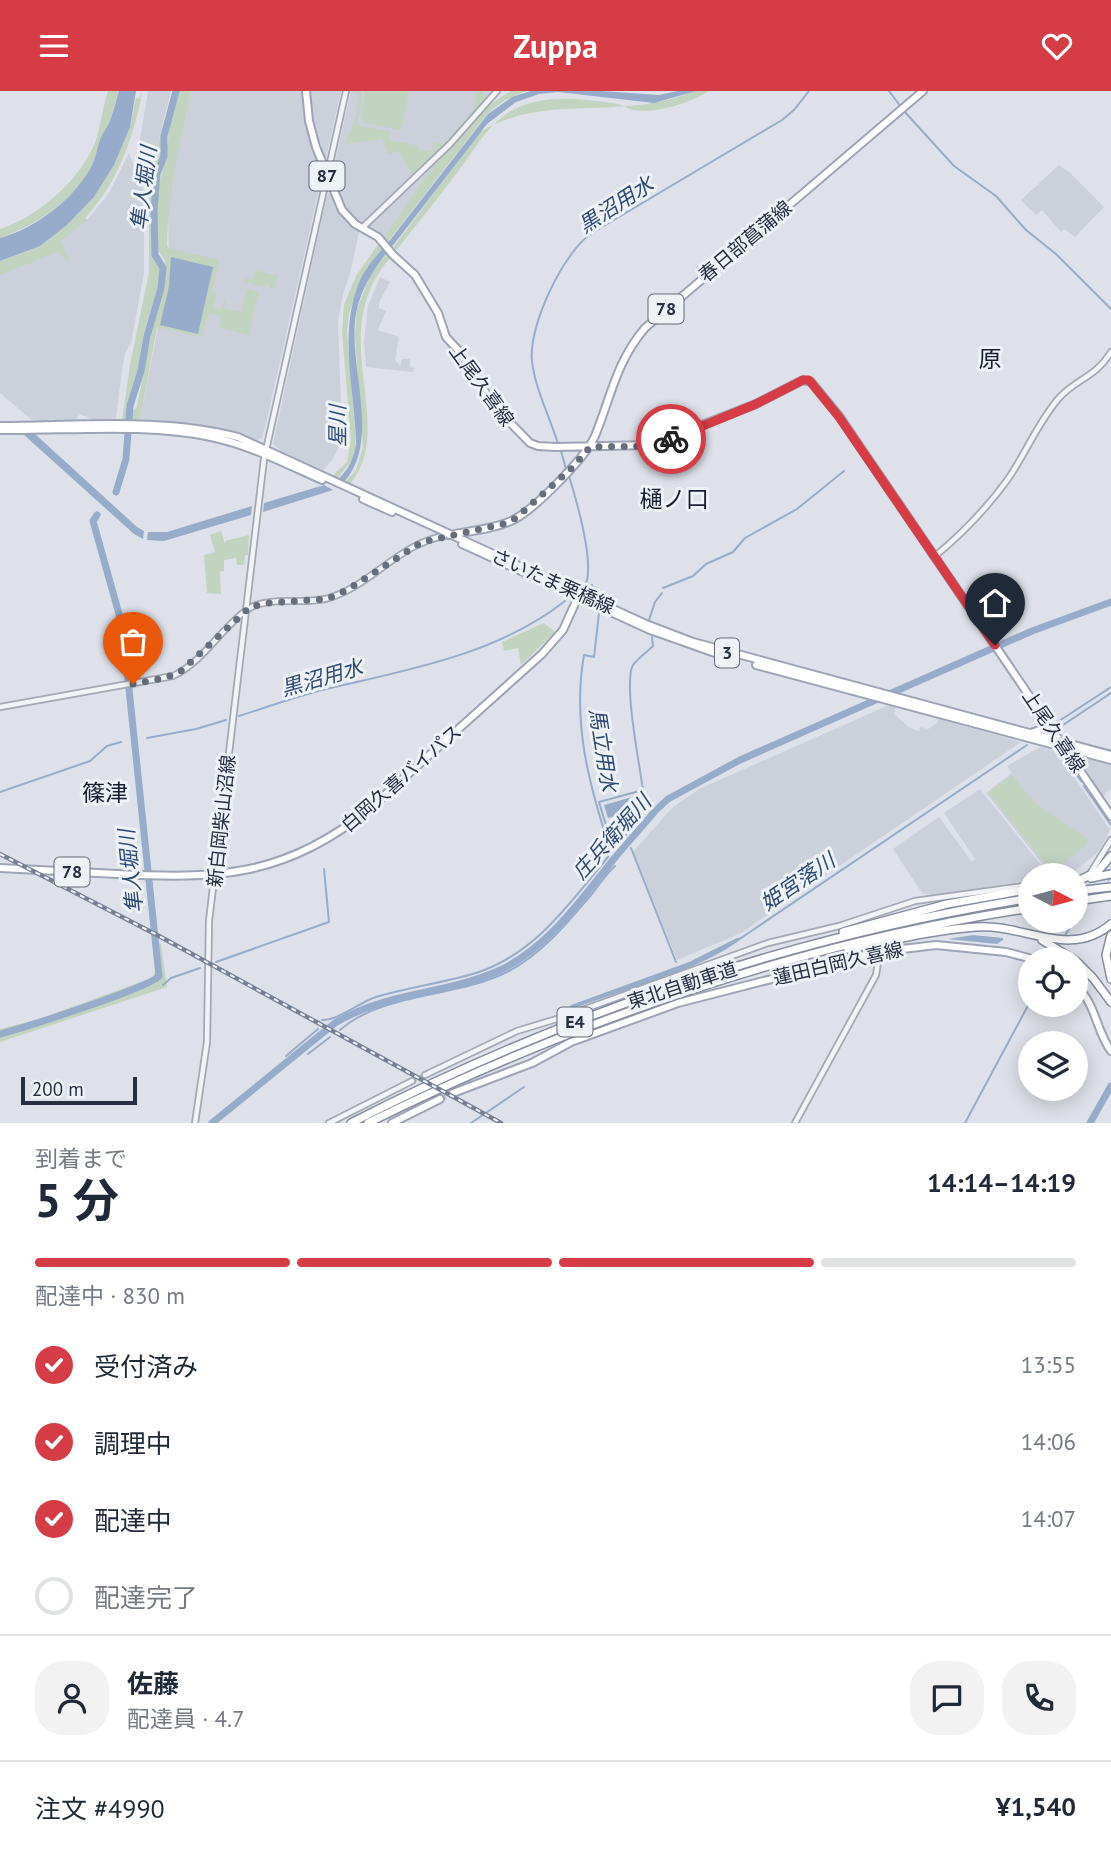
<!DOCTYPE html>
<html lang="ja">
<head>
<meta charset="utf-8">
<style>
	body { margin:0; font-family:"PT Sans","Noto Sans JP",sans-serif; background:#f2f2f3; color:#1f2937; height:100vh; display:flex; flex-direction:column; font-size:26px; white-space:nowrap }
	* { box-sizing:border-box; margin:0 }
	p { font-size:23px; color:#747a83 }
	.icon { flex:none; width:38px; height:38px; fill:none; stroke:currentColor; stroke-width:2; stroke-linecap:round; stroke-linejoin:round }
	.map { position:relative; height:1032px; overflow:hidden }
	.panel { display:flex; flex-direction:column; background:#fff; flex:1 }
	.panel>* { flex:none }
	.needle { width:46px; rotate:96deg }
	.tools { position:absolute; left:1018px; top:772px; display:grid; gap:14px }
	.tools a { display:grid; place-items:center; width:70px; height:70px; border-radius:50%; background:#fff; box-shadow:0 4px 18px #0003; font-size:35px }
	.scale { position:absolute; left:21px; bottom:18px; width:116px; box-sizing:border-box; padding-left:7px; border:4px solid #262e40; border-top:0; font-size:19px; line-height:24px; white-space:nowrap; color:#262e40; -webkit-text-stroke:5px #eef1f6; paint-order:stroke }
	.pin { position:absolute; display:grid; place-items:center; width:60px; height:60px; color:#fff; margin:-72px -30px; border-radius:50% 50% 50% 0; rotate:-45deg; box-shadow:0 0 7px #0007 }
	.pin .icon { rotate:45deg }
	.courier { position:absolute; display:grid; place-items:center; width:70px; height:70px; margin:-35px; border:5px solid #d53c46; border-radius:50%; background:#fff; color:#222; box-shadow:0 2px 9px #0007 }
	.headline em { font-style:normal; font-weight:700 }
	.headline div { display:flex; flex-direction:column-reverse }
	.headline { display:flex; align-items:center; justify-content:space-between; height:119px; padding:0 35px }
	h1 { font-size:46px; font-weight:700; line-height:52px }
	.bar { display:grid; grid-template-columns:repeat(4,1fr); gap:10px 7px; align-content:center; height:84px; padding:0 35px }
	.bar i { height:9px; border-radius:5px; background:#e0e1e3 }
	.bar .active { background:#d53c46 }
	.bar p { grid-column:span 4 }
	.line { display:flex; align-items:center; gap:18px; padding:0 35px; border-top:2px solid #e0e1e3 }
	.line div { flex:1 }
	.round { display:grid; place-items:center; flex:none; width:74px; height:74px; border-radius:28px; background:#f2f2f3 }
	ol { padding:0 35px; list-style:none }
	li { display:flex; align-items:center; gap:21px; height:77px }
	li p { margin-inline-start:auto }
	li .icon { padding:7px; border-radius:50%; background:#d53c46; color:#fff; stroke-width:4 }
	li:last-child { color:#747a83 }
	li i { width:38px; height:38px; border:4px solid #e0e1e3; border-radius:50% }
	header { display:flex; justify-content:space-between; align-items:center; height:91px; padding:0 35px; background:#d53c46; color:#fff; font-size:32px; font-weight:700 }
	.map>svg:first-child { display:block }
</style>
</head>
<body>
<header><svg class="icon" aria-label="menu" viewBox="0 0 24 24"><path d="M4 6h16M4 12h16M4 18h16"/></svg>Zuppa<svg class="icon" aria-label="heart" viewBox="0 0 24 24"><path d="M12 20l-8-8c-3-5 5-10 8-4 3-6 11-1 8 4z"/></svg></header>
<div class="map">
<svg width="1111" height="1032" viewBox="0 0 1111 1032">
	<rect width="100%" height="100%" fill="#dee1e9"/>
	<!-- built -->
	<path fill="#ccd0db" d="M148 0H171L149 89 143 88 136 72Z
		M192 0H304L323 81 267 328 262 347 257 349 216 336 140 328 169 179 168 114 178 56Z
		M309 0H341L325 71 312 33Z
		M351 0H494L439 61 363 132H358L347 122 331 88Z
		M451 55 382 148 368 137 367 133Z
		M129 62 144 100V182L131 252 125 262 122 279 116 328 113 331 95 330 80 323 75 330 34 331 0 302V178L87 129 109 102Z
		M1059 74 1070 82 1104 116 1075 146 1064 138 1061 141 1042 119 1036 124 1021 109Z
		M332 102 342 123 358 137 359 141 350 183 343 203 338 230 341 316 344 322 342 349 333 368 323 379 281 360 273 353 327 104Z
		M380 186 390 191 379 212V217L386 220 378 239 399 246 395 269 400 275 402 268H410V276L414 277 413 281 366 276 364 251 368 215Z
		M889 614 896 615 894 623 910 637 919 640 920 636 928 638 937 632 938 628 1021 651 741 842 677 869 633 761 673 716 699 698Z
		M1040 656 1056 660 1110 739 1103 754 1096 763 1069 784H1051L986 702 1012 682 1007 675Z
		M1089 668 1111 674V698L1102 706 1082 677Z
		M980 698 1049 784H1031V789L934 805 922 802 893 758 939 726 972 771 975 768 944 722Z"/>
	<!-- green -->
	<path fill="#c2d3bf" d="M108 0H119C115 10 113 22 109 32 107 37 103 41 101 46 97 57 96 67 90 78 70 112 36 134 0 147V138C39 126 88 83 98 42 101 28 104 14 108 0Z
		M142 0C142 6 139 17 137 25 127 63 112 98 85 127L87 129 61 150 70 173 58 161 0 184V170L40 155 67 134 94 106 114 74 130 36 136 7 140 8Z
		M179 0H192C179 51 168 101 167 154L168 157 219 169 212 201 217 202 213 216 222 218 224 209H226L224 217 242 221 247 198 262 202H258L249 242 252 245 220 237 222 226 208 223 202 246 157 236 140 328 132 330V321L137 316 154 229 163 198 165 169C143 147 162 85 167 58 169 47 168 37 171 26 173 17 178 9 179 0Z
		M356 0H361L362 10 357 34 391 41 390 49 418 55V58L432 61 434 51 443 53 472 21 477 0H482L487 7 439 61 413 85 398 60 388 64 382 48 345 53C352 37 362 17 356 0Z
		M365 0H409L401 39 365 32 362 28Z
		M511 0H527L505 9 488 22 386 153 382 148C418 100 459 29 511 0Z
		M695 0H709C690 12 656 23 633 19 627 18 623 14 618 13 584 8 544 2 513 19 487 33 474 60 457 82 437 109 415 135 394 162L392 158 480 41C548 0 616 32 695 0Z
		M162 38V65L155 84 151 152 160 176 159 192 143 245 139 276 129 314 127 330H122L130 274 149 181V101L143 88H149Z
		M379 152 383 157 365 181 349 222 347 241 355 339V359L352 369 337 388 332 385 347 371 351 348 342 241 344 214 356 185Z
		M387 162 390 167C323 244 399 334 350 393L345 391 356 379 363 356 355 244 357 218 370 185Z
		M255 179 278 185 274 198 269 197V193L266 192 265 196 244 191 245 187 253 189Z
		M221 440 225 453V450L249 444 248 464H245L244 474H237L236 467 224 469V480H220L221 503 207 502 204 464 215 461 210 444Z
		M544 532 555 541 521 574 518 557 504 560 502 551Z
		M1012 684 1034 711 1089 749 1084 756 1052 781 988 701Z
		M152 848 161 853 167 896 0 951V938L39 928 154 886 155 878Z"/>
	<!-- water -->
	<path fill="#97accb" d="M119 0H136L130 36 114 74 94 106 67 134 40 155 0 170V147C36 137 71 110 90 78 96 67 97 57 101 46 103 41 107 37 109 32 113 22 116 10 119 0Z
		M531 0H601L659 4 678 0H696L654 12 558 1 539 3 516 11 487 33 391 157 387 153 488 23 512 6Z
		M383 157 387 161C373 180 360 199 356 223 347 275 382 349 344 391L338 388C349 379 354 366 356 353 355 300 338 243 359 192 364 179 374 168 383 157Z
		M171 166 213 176 198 243 160 234 169 195Z
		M23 343H35L137 436 144 440 143 448 134 443Z
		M324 394 333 399 263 421 264 412Z
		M252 415 251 424 164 450 147 449 148 441H167Z
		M639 704 642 718 608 727 604 714Z
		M973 844 1003 847V849L997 853 948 848Z
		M744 846C702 879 629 897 577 916L575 920 564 923 571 914 689 871 737 847Z"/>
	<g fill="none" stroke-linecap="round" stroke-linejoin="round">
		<!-- stream -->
		<path stroke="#97accb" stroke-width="2" d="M889 0 901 16
			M904 20 954 75 996 105 1026 139 1056 163 1111 218
			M558 353C550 326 535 298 532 270 528 236 563 161 592 142L782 29 794 19 809 0
			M561 360 566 378
			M569 385C576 408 596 473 585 495
			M592 494 595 504
			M663 497 693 485 706 473 733 461 745 447 797 418 844 380
			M649 529 655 511 662 502
			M239 625C268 616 297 605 326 598 408 579 498 563 565 510
			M1056 632 1111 596
			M1060 636 1111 602
			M1048 639 1051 643
			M147 647 196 638 226 629
			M1065 665 1074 680
			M1076 683 1082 691
			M1084 695 1111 734
			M0 701 90 670 107 655 121 651
			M626 744 625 740 612 754 599 711 643 699C640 676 623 591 633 574 638 567 647 561 653 555L652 546
			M631 757 676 871
			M1108 789 1111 787
			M1076 824 1078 821
			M741 847 1027 654
			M1064 847 1073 830
			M1053 868 1056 861
			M216 871 329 831 324 778
			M163 894 171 887 200 877
			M322 929C337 930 360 911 376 906 409 896 443 892 476 882 535 863 570 812 608 766L610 758C589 694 572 631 584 564L594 566 599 522
			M340 939C383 901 457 907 509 880 543 862 567 832 591 804 599 794 606 783 615 775
			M308 963 330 946
			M286 965 318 938
			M471 1032 524 996
			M965 1032 1031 909"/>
		<!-- river -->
		<path stroke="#97accb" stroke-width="7" d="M116 401 126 368 130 315 141 280 147 245 161 197 163 177 155 164 154 119 157 83 164 65V45L176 0
			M0 943C23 937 149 897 159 885L127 579 119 523 93 430 97 424
			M212 1032 335 932C389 900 443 904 498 880 547 858 580 810 613 769 627 752 641 737 655 720L668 708 740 669 1032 540 1111 511
			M1090 1032 1111 995"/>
		<!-- minor-tunnel -->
		<path stroke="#b9bdc7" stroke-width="4.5" stroke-dasharray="4.5 2" stroke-linecap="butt" d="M412 990 425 984"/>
		<!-- major-tunnel -->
		<path stroke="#b9bdc7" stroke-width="6" stroke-dasharray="6 3" stroke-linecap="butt" d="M440 1008 453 1002"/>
		<defs>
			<path id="minor" d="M362 137 450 53 497 0
				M934 466C962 443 987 417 1008 388 1026 362 1038 331 1059 307 1076 288 1096 286 1111 261
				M0 616 173 585C203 571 221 537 248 518 269 504 308 515 332 506 373 492 401 452 444 445
				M1091 781 1111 749
				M425 984 517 940 560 927 768 852 839 835 915 810 1031 794
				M195 1032 207 951 209 830 264 368 346 0
				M329 1032 412 990
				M795 1032 876 884 878 871 877 861"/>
			<path id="major" d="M306 0 309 30 316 56 342 119 355 133 378 146 393 164 415 184 438 222 446 246 458 259 495 316 530 352 538 355 556 356 651 354 756 313 803 289 811 291 839 325 1111 725
				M0 335C76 335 164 326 238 346L646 533 693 551 1111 664
				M0 339C66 340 147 332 211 346 250 354 286 373 322 389
				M363 408 392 421
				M449 444C470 440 494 438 513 429 534 419 586 366 595 345 611 306 616 271 645 237L923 0
				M462 453 650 539 729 567
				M756 574 1111 669
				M1031 642 1042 638 1043 626
				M0 777C39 779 78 781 117 783 218 788 285 786 368 719L542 563 563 539 578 506
				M1076 895C1096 912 1096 940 1111 960
				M453 1002 532 972 571 951 678 912 877 861 936 854 1006 861 1032 868
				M392 1032 440 1008"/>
			<path id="highway" d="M1091 787 1111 783
				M1078 790 1098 780 1111 765
				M1076 800 1111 796
				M1076 810 1111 805
				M843 841 947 813 1031 798
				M1111 844 1106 864 1111 888
				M1042 849 1073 868
				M848 858C890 850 933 839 976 836 1023 832 1069 869 1111 833
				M1076 870 1093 887 1111 911
				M351 1032C564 923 794 845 1031 807
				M368 1032C577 929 800 852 1031 817"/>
		</defs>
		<!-- minor casing -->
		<use href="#minor" stroke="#a3a8b3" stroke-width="8"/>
		<!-- major casing -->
		<use href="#major" stroke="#9da4b5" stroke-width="10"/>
		<!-- highway casing -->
		<use href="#highway" stroke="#858da0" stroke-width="10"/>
		<!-- minor -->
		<use href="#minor" stroke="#f1f3f7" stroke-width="4.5"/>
		<!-- major -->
		<use href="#major" stroke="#fff" stroke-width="6"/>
		<!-- highway -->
		<use href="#highway" stroke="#fff" stroke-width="7"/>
		<defs>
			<path id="rail" d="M0 763 159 845 501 1032"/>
		</defs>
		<!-- rail casing -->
		<use href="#rail" stroke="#777f93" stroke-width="4.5"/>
		<!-- rail -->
		<use href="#rail" stroke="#eef1f6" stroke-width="2" stroke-dasharray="5" stroke-linecap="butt"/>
	</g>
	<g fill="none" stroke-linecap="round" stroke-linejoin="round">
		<!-- done -->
		<path stroke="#666d7b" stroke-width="7" stroke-dasharray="0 12.6" d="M133 593 165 587 180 581 250 516 268 512 327 508 347 499 422 451 503 433 516 427 573 376 590 356 645 355 671 348"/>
		<!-- route -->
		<path stroke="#d53c46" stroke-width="9" d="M671 348 756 313 803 289H809L839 326 995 554"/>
	</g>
	<g text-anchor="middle" stroke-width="6" stroke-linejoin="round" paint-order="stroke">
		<!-- shield labels -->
		<g fill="#eef1f6" stroke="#626877" stroke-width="2">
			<rect x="309.5" y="70.5" width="35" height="29" rx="5"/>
			<rect x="648.5" y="203.5" width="35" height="29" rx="5"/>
			<rect x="715" y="547.5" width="24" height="29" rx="5"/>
			<rect x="54.5" y="766.5" width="35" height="29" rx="5"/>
			<rect x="557.5" y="916.5" width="35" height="29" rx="5"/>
		</g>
		<g font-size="18" font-weight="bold" fill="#262e40">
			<text x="327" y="91">87</text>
			<text x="666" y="224">78</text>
			<text x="727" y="568">3</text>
			<text x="72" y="787">78</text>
			<text x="575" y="937">E4</text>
		</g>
		<!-- street labels -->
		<g font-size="19" fill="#262e40" stroke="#eef1f6">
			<text transform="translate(745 150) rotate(-40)" y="7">春日部菖蒲線</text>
			<text transform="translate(482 294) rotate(54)" y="7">上尾久喜線</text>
			<text transform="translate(553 490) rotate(24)" y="7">さいたま栗橋線</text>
			<text transform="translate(1054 640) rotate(56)" y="7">上尾久喜線</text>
			<text transform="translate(401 687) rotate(-41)" y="7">白岡久喜バイパス</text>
			<text transform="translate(221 730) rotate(-84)" y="7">新白岡柴山沼線</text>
			<text transform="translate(838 872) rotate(-13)" y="7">蓮田白岡久喜線</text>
			<text transform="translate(682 894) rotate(-18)" y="7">東北自動車道</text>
		</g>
		<!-- water labels -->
		<g font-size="21" font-style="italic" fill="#2f4976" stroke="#eef1f6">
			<text transform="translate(144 97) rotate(-83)" y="7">隼人堀川</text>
			<text transform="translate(616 114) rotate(-33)" y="7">黒沼用水</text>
			<text transform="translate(338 335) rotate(-90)" y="7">星川</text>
			<text transform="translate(322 587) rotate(-16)" y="7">黒沼用水</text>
			<text transform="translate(603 659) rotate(81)" y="7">馬立用水</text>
			<text transform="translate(612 746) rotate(-48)" y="7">庄兵衛堀川</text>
			<text transform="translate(131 780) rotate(-96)" y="7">隼人堀川</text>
			<text transform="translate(798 791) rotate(-34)" y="7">姫宮落川</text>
		</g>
		<!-- quarter labels -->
		<g font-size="23" fill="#191f31" stroke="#eef1f6">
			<text x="990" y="276">原</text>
			<text x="674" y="416">樋ノ口</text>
			<text x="105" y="710">篠津</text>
		</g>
	</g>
</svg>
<div class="tools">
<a><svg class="needle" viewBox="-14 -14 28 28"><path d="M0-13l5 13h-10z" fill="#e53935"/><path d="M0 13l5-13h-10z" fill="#747a83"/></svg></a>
<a><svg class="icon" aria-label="locate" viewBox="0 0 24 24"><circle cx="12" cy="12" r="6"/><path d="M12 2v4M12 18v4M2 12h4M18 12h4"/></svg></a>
<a><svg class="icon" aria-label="layers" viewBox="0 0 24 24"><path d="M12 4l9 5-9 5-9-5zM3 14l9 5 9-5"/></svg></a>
</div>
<div class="scale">200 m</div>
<div class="pin" style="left:133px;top:593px;background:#ea580c"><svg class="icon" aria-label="bag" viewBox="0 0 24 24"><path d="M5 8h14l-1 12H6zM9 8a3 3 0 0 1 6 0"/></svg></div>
<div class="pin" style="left:995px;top:554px;background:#1f2937"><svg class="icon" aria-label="home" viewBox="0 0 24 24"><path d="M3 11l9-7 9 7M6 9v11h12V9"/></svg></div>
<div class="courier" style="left:671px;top:348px"><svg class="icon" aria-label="bike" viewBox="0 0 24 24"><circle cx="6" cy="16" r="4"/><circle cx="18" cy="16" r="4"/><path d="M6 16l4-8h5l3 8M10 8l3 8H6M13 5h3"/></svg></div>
</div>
<section class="panel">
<div class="headline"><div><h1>5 分</h1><p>到着まで</p></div><em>14:14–14:19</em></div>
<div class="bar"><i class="active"></i><i class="active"></i><i class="active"></i><i></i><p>配達中 · 830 m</p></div>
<ol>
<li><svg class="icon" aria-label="check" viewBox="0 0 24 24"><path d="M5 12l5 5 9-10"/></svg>受付済み<p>13:55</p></li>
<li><svg class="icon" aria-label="check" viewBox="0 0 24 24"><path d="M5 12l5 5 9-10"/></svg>調理中<p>14:06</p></li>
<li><svg class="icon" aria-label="check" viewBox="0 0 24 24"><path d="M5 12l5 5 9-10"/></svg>配達中<p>14:07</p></li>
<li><i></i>配達完了</li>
</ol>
<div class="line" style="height:126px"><a class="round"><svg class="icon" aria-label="person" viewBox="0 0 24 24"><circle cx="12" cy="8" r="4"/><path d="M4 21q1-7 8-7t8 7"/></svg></a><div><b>佐藤</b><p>配達員 · 4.7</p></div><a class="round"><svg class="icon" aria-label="chat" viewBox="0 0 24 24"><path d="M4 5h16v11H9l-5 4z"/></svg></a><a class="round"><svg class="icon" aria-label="phone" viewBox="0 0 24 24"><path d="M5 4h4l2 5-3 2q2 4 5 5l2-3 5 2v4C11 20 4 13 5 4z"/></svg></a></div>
<div class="line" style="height:91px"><div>注文 #4990</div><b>¥1,540</b></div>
</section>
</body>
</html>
